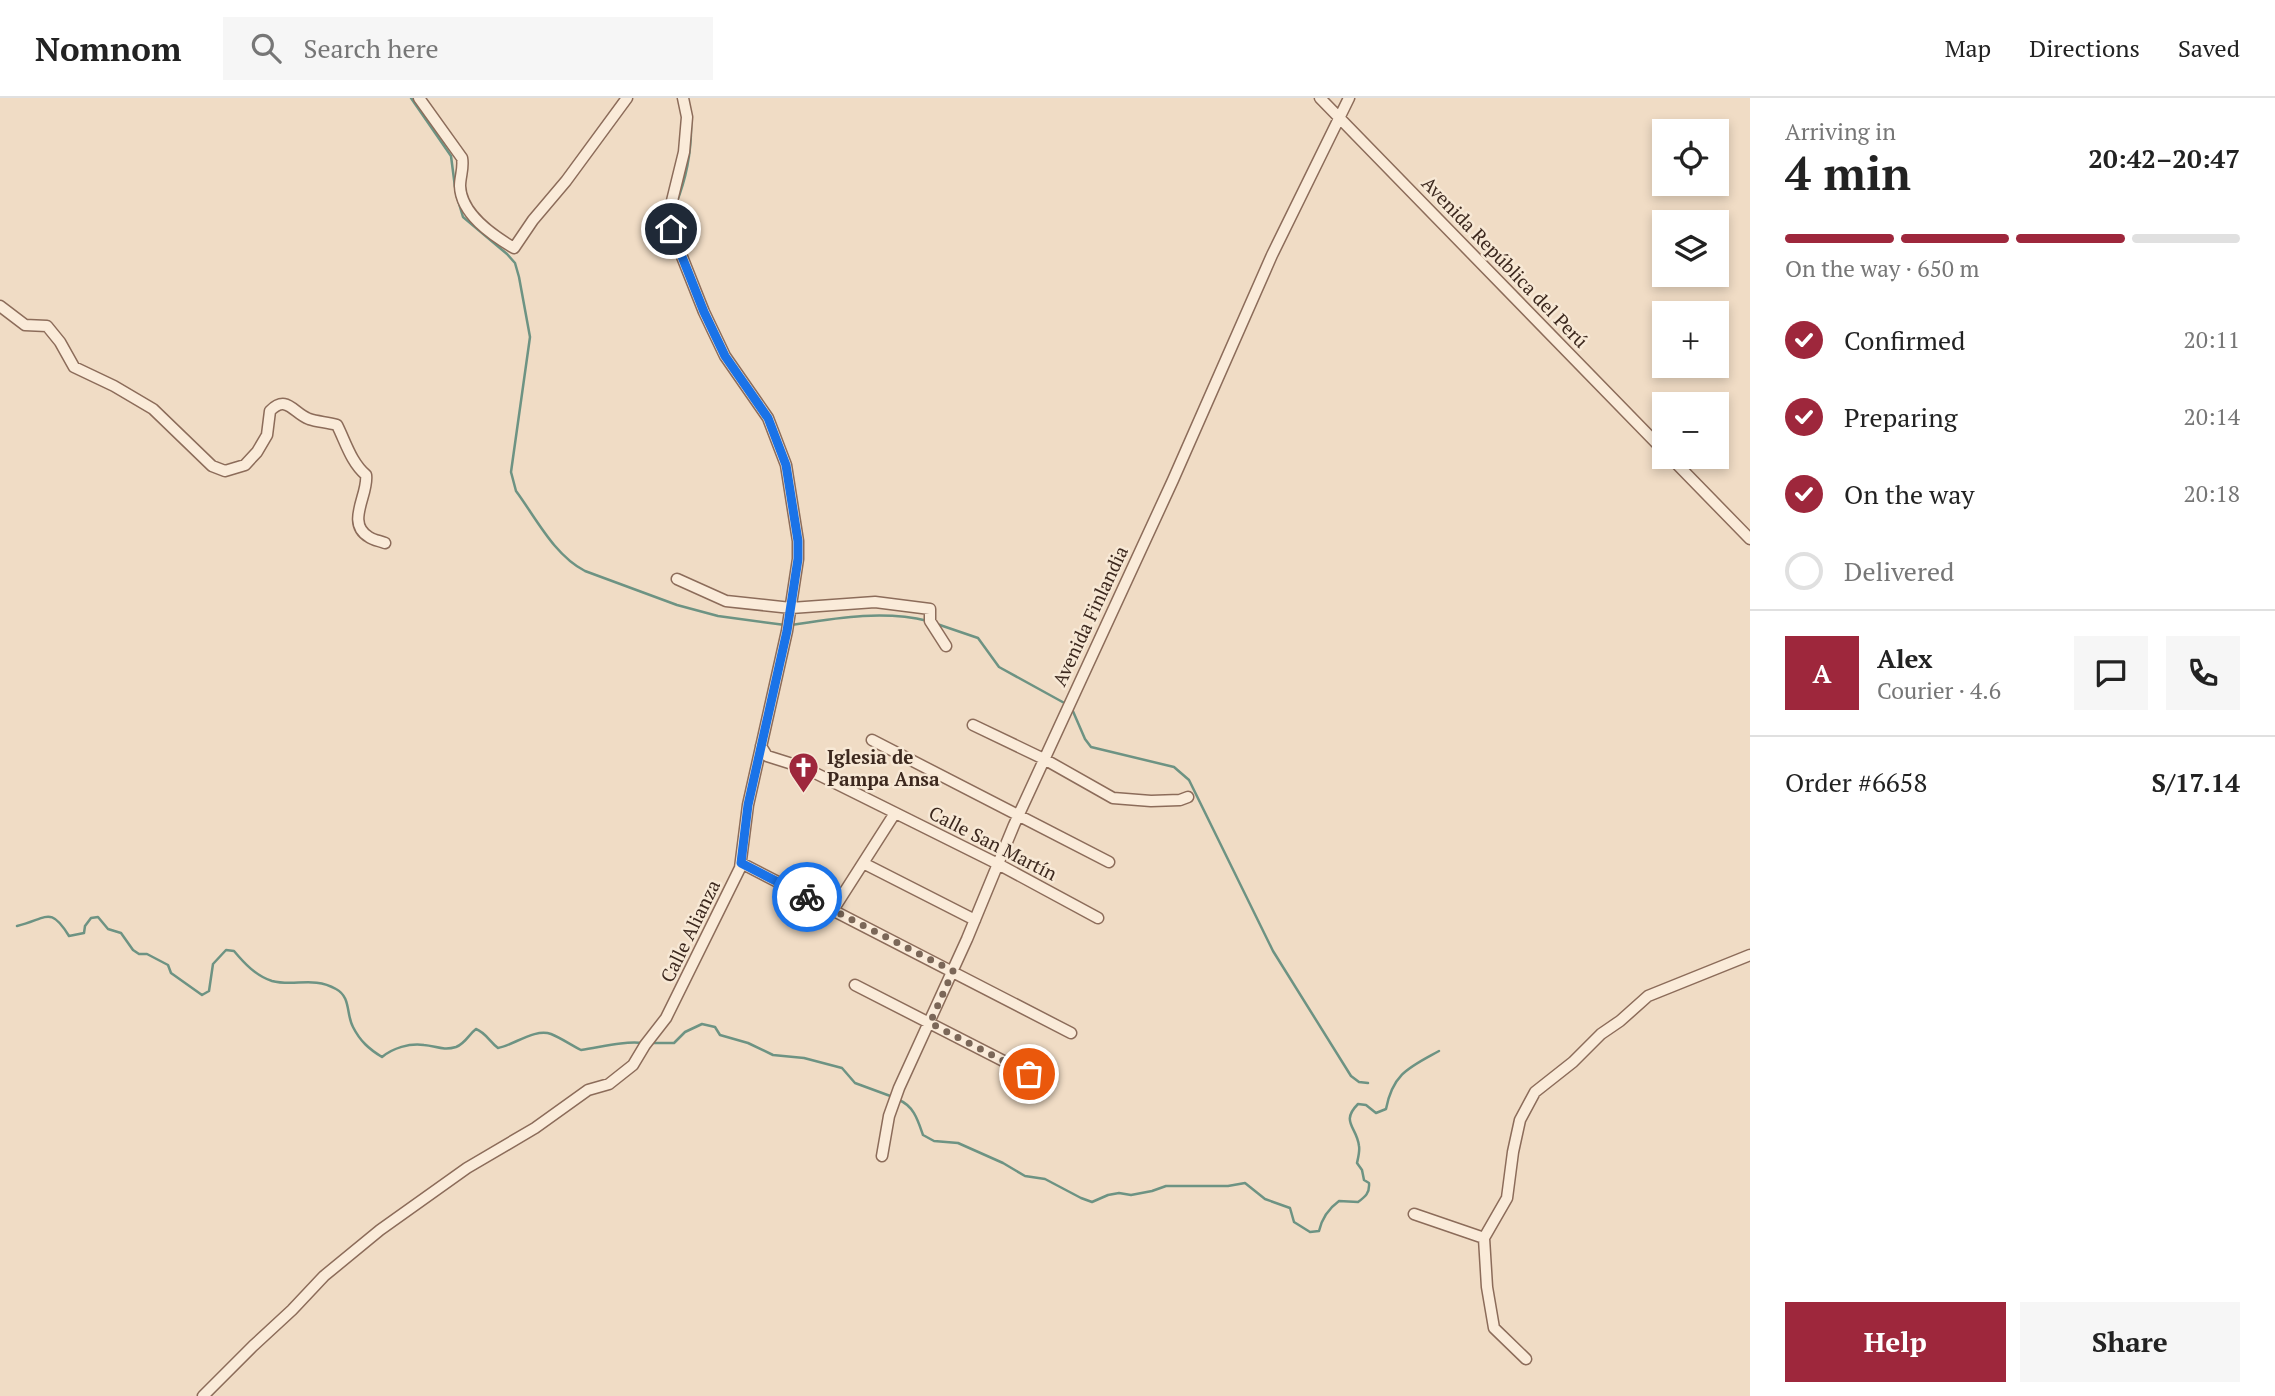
<!DOCTYPE html>
<html lang="en">
<head>
<meta charset="utf-8">
<style>
	body { margin:0; font-family:"PT Serif",serif; background:#f6f6f6; color:#222; height:100vh; display:flex; flex-direction:column; font-size:26px; white-space:nowrap }
	* { box-sizing:border-box; margin:0 }
	p { font-size:23px; color:#767676 }
	.icon { flex:none; width:38px; height:38px; fill:none; stroke:currentColor; stroke-width:2; stroke-linecap:round; stroke-linejoin:round }
	.map { position:relative; flex:1; overflow:hidden }
	.side { display:flex; flex-direction:column; background:#fff; width:525px }
	.side>* { flex:none }
	.buttons { position:absolute; left:1652px; top:21px; display:grid; gap:14px }
	.buttons a { display:grid; place-items:center; width:77px; height:77px; border-radius:0px; background:#fff; box-shadow:0 4px 10px #0003; font-size:35px }
	.pin { position:absolute; display:grid; place-items:center; width:60px; height:60px; color:#fff; margin:-30px; border:4px solid #fff; border-radius:50%; box-shadow:0 2px 7px #0007 }
	.courier { position:absolute; display:grid; place-items:center; width:70px; height:70px; margin:-35px; border:5px solid #1a73e8; border-radius:50%; background:#fff; color:#222; box-shadow:0 2px 9px #0007 }
	.overview em { font-style:normal; font-weight:800 }
	.overview div { display:flex; flex-direction:column-reverse }
	.overview { display:flex; align-items:center; justify-content:space-between; height:119px; padding:0 35px }
	h1 { font-size:46px; font-weight:800; line-height:52px }
	.bar { display:grid; grid-template-columns:repeat(4,1fr); gap:10px 7px; align-content:center; height:84px; padding:0 35px }
	.bar i { height:9px; border-radius:5px; background:#e0e0e0 }
	.bar .active { background:#9e273c }
	.bar p { grid-column:span 4 }
	.line { display:flex; align-items:center; gap:18px; padding:0 35px; border-top:2px solid #e0e0e0 }
	.line div { flex:1 }
	.round { display:grid; place-items:center; flex:none; width:74px; height:74px; border-radius:0px; background:#f6f6f6 }
	ol { padding:0 35px; list-style:none }
	li { display:flex; align-items:center; gap:21px; height:77px }
	li p { margin-inline-start:auto }
	li .icon { padding:7px; border-radius:50%; background:#9e273c; color:#fff; stroke-width:4 }
	li:last-child { color:#767676 }
	li i { width:38px; height:38px; border:4px solid #e0e0e0; border-radius:50% }
	.action { display:flex; gap:14px; margin-top:auto; padding:14px 35px }
	.action a { flex:1; height:80px; border-radius:0px; background:#9e273c; color:#fff; font-size:28px; font-weight:800; line-height:80px; text-align:center }
	.action a+a { background:#f6f6f6; color:#222 }
	header { display:flex; align-items:center; gap:42px; box-sizing:border-box; height:98px; padding:0 35px; background:#fff; border-bottom:2px solid #e0e0e0 }
	header strong { font-size:33px }
	nav { display:flex; gap:38px; margin-inline-start:auto; font-size:24px }
	.search { width:490px; height:63px; background:#f6f6f6; display:flex; align-items:center; gap:18px; box-sizing:border-box; padding:0 24px; border-radius:0px; color:#767676; font-size:26px }
	main { display:flex; flex:1; min-height:0 }
	.map>svg:first-child { display:block }
</style>
</head>
<body>
<header>
<strong>Nomnom</strong>
<div class="search"><svg class="icon" aria-label="search" viewBox="0 0 24 24"><circle cx="10" cy="10" r="6"/><path d="M15 15l6 6"/></svg>Search here</div>
<nav><a>Map</a><a>Directions</a><a>Saved</a></nav>
</header>
<main>
<div class="map">
<svg width="1750" height="1298" viewBox="0 0 1750 1298">
	<rect width="100%" height="100%" fill="#f0dcc5"/>
	<g fill="none" stroke-linecap="round" stroke-linejoin="round">
		<!-- stream -->
		<path stroke="#6d9383" stroke-width="2.5" d="M411 0 451 58 455 89
			M457 99 463 119 507 156 515 165 519 179 530 239 511 374 516 393C536 420 554 457 585 473L677 507 718 518 785 527
			M676 106C687 79 692 51 691 21
			M934 525 978 540 999 569 1068 607
			M792 527C837 520 883 512 928 523
			M1072 611 1085 641 1091 649 1174 669 1189 682 1273 853 1351 978 1359 984 1368 985
			M17 828C47 821 50 807 69 838L84 835 85 828 91 820 98 819 108 831 121 835 133 852 139 856H147L168 867 171 875 202 897 209 893 213 866 226 852 234 853C244 865 256 878 272 883 294 889 313 878 336 891 351 899 346 916 353 929 360 943 369 951 382 959 393 950 409 945 424 947 436 948 443 953 456 949 466 945 468 937 476 931 486 935 489 943 498 950 514 947 535 930 551 936 561 940 571 947 581 952 602 949 622 943 643 945
			M650 945H674L685 934 702 926 715 929 720 937 748 945 773 957 804 960 842 970 855 985 893 999
			M899 1002C914 1008 918 1023 923 1037L934 1043 958 1045 1003 1065 1025 1078 1045 1081 1081 1100 1092 1104 1108 1097 1119 1095 1131 1097 1152 1093 1166 1088H1228L1245 1085 1265 1101 1290 1110 1294 1124 1310 1134 1319 1133C1322 1120 1328 1111 1339 1103L1358 1104C1365 1099 1370 1095 1369 1085L1364 1082 1362 1072 1357 1065C1358 1060 1360 1053 1359 1048 1357 1029 1340 1024 1358 1006L1366 1007 1376 1015 1386 1011C1393 975 1410 969 1439 953"/>
		<defs>
			<path id="minor" d="M419 0 462 60C464 70 460 78 460 88 461 116 492 137 514 150L533 122 566 83 627 0
				M1320 0 1664 353
				M0 208 25 227 47 228 60 244 74 269 114 288 153 311 212 368 225 373 245 367 257 354 267 337 270 313C287 296 293 315 309 321 318 324 327 324 337 327 346 345 351 364 366 377 369 396 345 425 369 439 373 442 380 443 385 445
				M1670 359 1750 441
				M677 481 726 503 791 510 875 504 930 511V523L946 548
				M973 627 1044 661 1113 700 1151 703 1180 702 1188 699
				M872 642 1109 764
				M761 648 767 658 805 670 998 766 1098 820
				M741 765 1071 935
				M863 765 975 822
				M833 812 895 715
				M855 887 1029 976
				M882 1058 889 1018 899 990 967 841 1014 727 1173 382 1272 157 1349 0
				M1414 1116 1484 1140
				M1526 1261 1494 1230 1487 1189 1484 1140 1507 1100 1513 1054 1520 1022 1535 994 1573 964 1601 936 1620 923 1648 898 1750 857
				M203 1298 253 1248 292 1212 324 1178 380 1132 467 1070 535 1030 588 992 609 986 633 967 645 947 666 920 740 770 748 707 787 533 798 461V443L786 367 768 320 725 258 704 214 671 131 669 115 684 54 687 19 683 0"/>
		</defs>
		<!-- minor casing -->
		<use href="#minor" stroke="#8c6c5a" stroke-width="13"/>
		<!-- minor -->
		<use href="#minor" stroke="#faebd9" stroke-width="10"/>
	</g>
	<g fill="none" stroke-linecap="round" stroke-linejoin="round">
		<!-- done -->
		<path stroke="#7b6758" stroke-width="7" stroke-dasharray="0 12.6" d="M807 799 953 873 930 925 1029 976"/>
		<!-- route -->
		<path stroke="#1a73e8" stroke-width="9" d="M671 131 704 214 725 258 768 320 786 367 798 443V461L787 533 748 707 741 765 807 799"/>
	</g>
	<!-- icons -->
	<defs>
		<symbol id="church-pin" viewBox="-11 -11 22 30"><path d="M0 17L-7.5 6A9.5 9.5 0 1 1 7.5 6Z" fill="#9e273c" stroke="#f7e8d5"/><path d="M-1.2-6h2.4v3.5h3.3v2.4h-3.3V6h-2.4V-.1h-3.3v-2.4h3.3Z" fill="#fff"/></symbol>
	</defs>
	<g fill-rule="evenodd">
		<use href="#church-pin" x="786" y="652" width="35" height="47"/>
	</g>
	<g text-anchor="middle" stroke-width="5" stroke-linejoin="round" paint-order="stroke">
		<!-- street labels -->
		<g font-size="19" fill="#3c281e" stroke="#f7e8d5">
			<text transform="translate(1505 164) rotate(46)" y="7">Avenida República del Perú</text>
			<text transform="translate(1090 518) rotate(-65)" y="7">Avenida Finlandia</text>
			<text transform="translate(993 745) rotate(27)" y="7">Calle San Martín</text>
			<text transform="translate(690 833) rotate(-64)" y="7">Calle Alianza</text>
		</g>
		<!-- poi labels -->
		<g font-size="19" font-weight="bold" fill="#3c281e" stroke="#f7e8d5" text-anchor="start">
			<text x="827" y="666">Iglesia de<tspan x="827" dy="22">Pampa Ansa</tspan></text>
		</g>
	</g>
</svg>
<div class="buttons">
<a><svg class="icon" aria-label="locate" viewBox="0 0 24 24"><circle cx="12" cy="12" r="6"/><path d="M12 2v4M12 18v4M2 12h4M18 12h4"/></svg></a>
<a><svg class="icon" aria-label="layers" viewBox="0 0 24 24"><path d="M12 4l9 5-9 5-9-5zM3 14l9 5 9-5"/></svg></a>
<a>+</a>
<a>−</a>
</div>
<div class="pin" style="left:1029px;top:976px;background:#ea580c"><svg class="icon" aria-label="bag" viewBox="0 0 24 24"><path d="M5 8h14l-1 12H6zM9 8a3 3 0 0 1 6 0"/></svg></div>
<div class="pin" style="left:671px;top:131px;background:#1f2937"><svg class="icon" aria-label="home" viewBox="0 0 24 24"><path d="M3 11l9-7 9 7M6 9v11h12V9"/></svg></div>
<div class="courier" style="left:807px;top:799px"><svg class="icon" aria-label="bike" viewBox="0 0 24 24"><circle cx="6" cy="16" r="4"/><circle cx="18" cy="16" r="4"/><path d="M6 16l4-8h5l3 8M10 8l3 8H6M13 5h3"/></svg></div>
</div>
<section class="side">
<div class="overview"><div><h1>4 min</h1><p>Arriving in</p></div><em>20:42–20:47</em></div>
<div class="bar"><i class="active"></i><i class="active"></i><i class="active"></i><i></i><p>On the way · 650 m</p></div>
<ol>
<li><svg class="icon" aria-label="check" viewBox="0 0 24 24"><path d="M5 12l5 5 9-10"/></svg>Confirmed<p>20:11</p></li>
<li><svg class="icon" aria-label="check" viewBox="0 0 24 24"><path d="M5 12l5 5 9-10"/></svg>Preparing<p>20:14</p></li>
<li><svg class="icon" aria-label="check" viewBox="0 0 24 24"><path d="M5 12l5 5 9-10"/></svg>On the way<p>20:18</p></li>
<li><i></i>Delivered</li>
</ol>
<div class="line" style="height:126px"><b class="round" style="background:#9e273c;color:#fff">A</b><div><b>Alex</b><p>Courier · 4.6</p></div><a class="round"><svg class="icon" aria-label="chat" viewBox="0 0 24 24"><path d="M4 5h16v11H9l-5 4z"/></svg></a><a class="round"><svg class="icon" aria-label="phone" viewBox="0 0 24 24"><path d="M5 4h4l2 5-3 2q2 4 5 5l2-3 5 2v4C11 20 4 13 5 4z"/></svg></a></div>
<div class="line" style="height:91px"><div>Order #6658</div><b>S/17.14</b></div>
<div class="action"><a>Help</a><a>Share</a></div>
</section>
</main>
</body>
</html>
